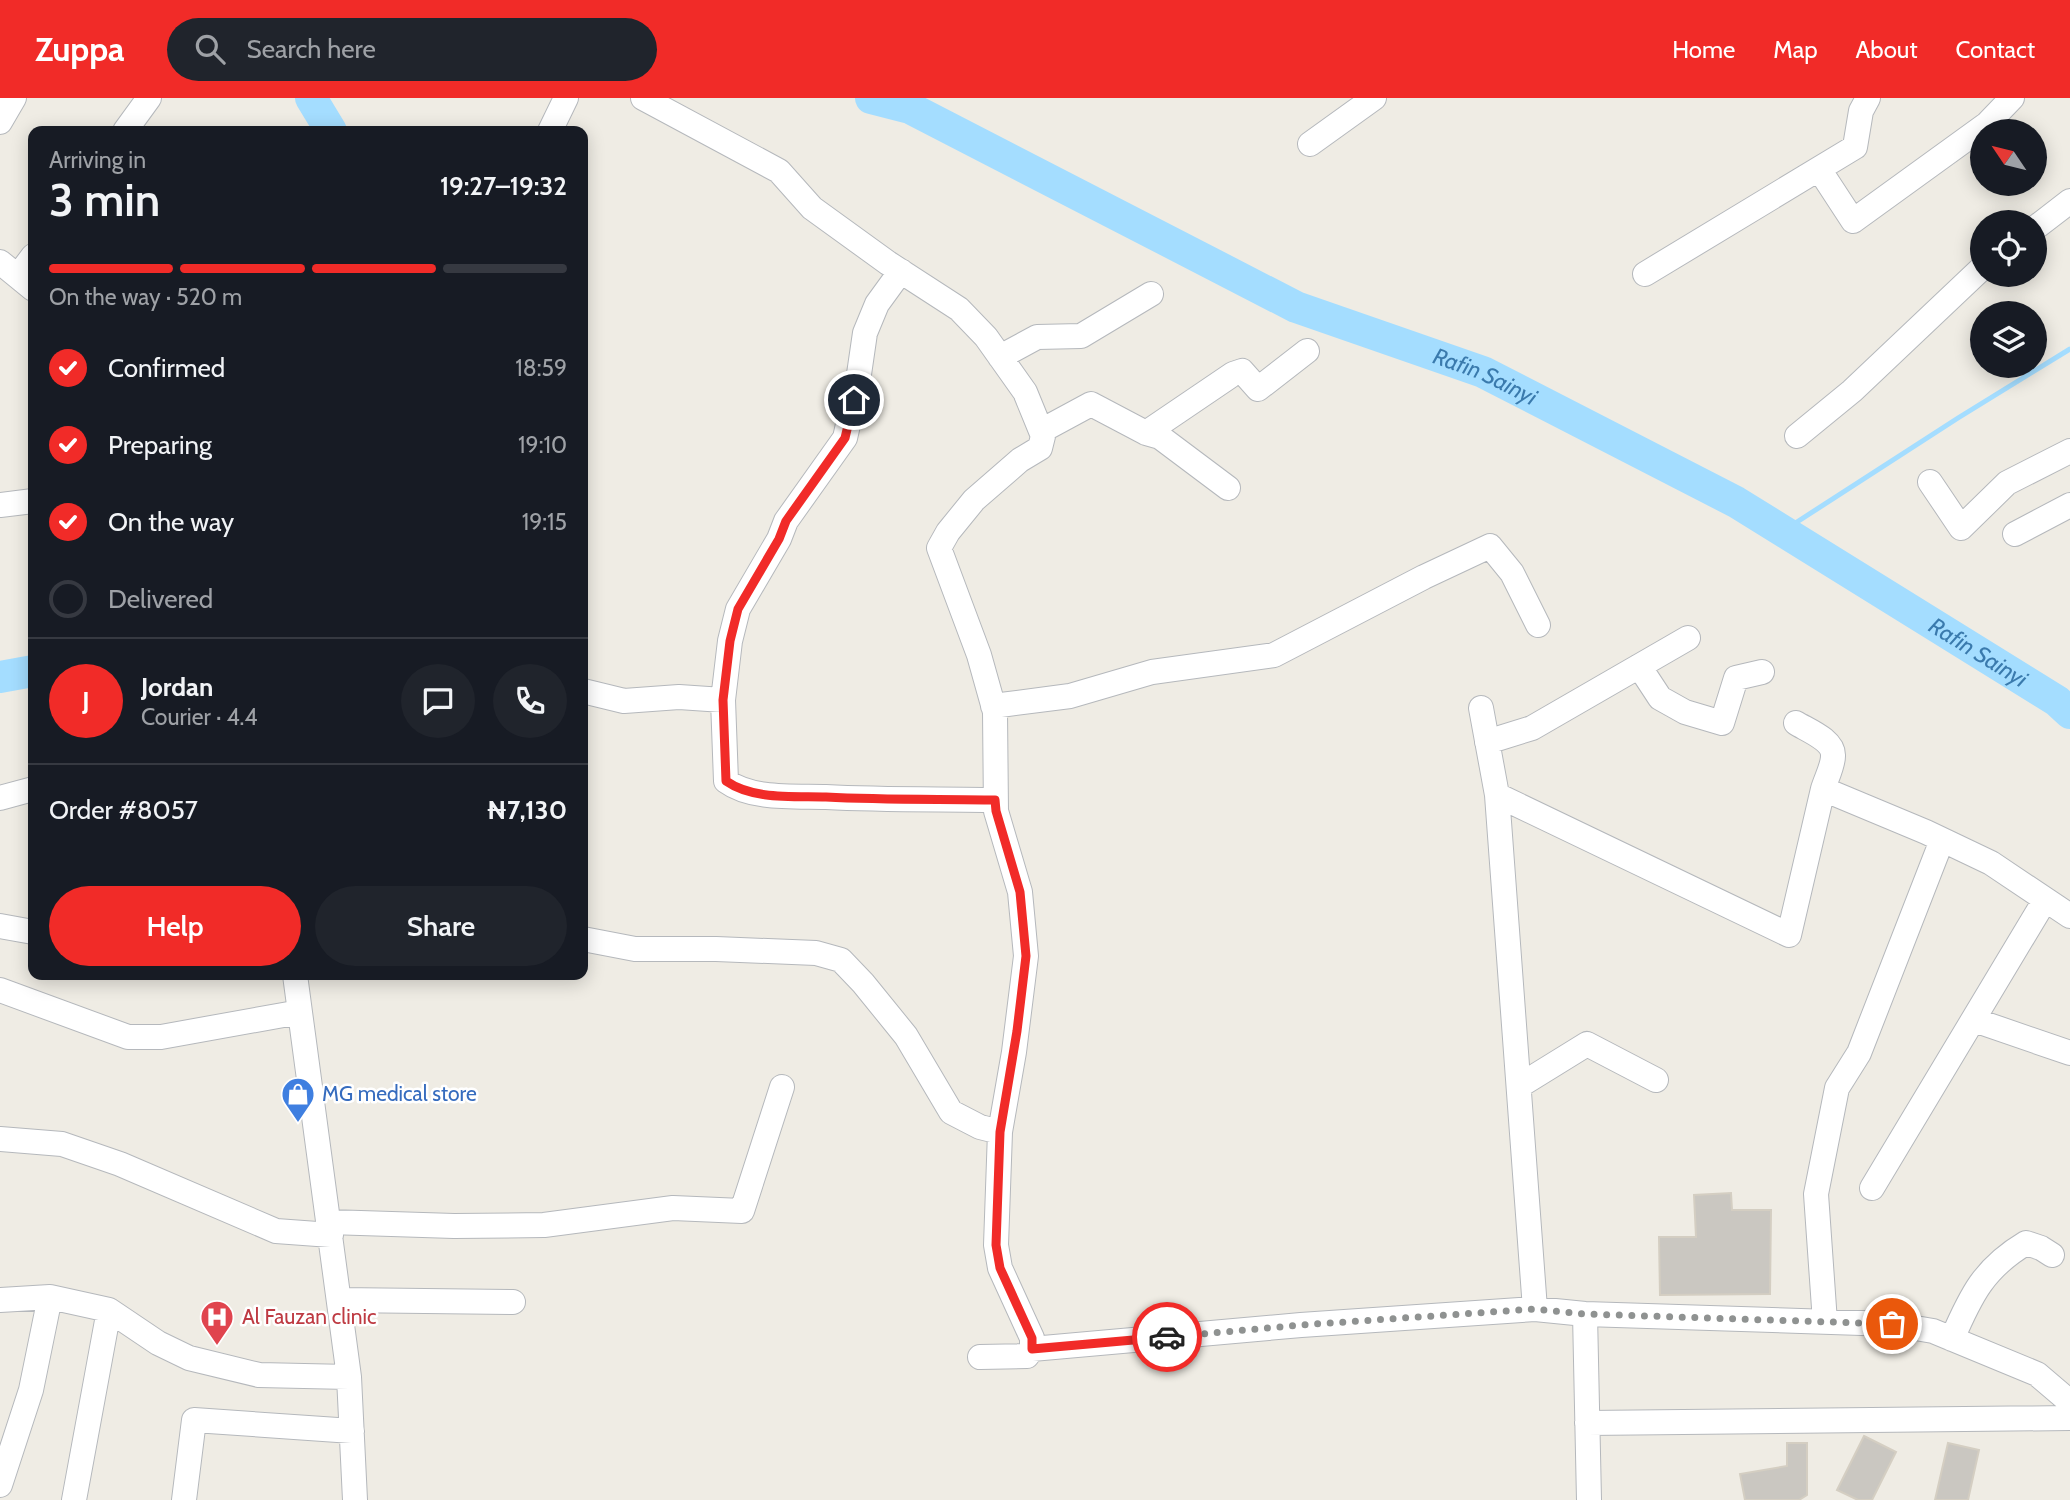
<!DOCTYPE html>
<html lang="en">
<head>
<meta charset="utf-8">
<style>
	body { margin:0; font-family:Cabin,sans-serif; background:#20242c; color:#f1f3f6; height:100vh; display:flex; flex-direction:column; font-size:26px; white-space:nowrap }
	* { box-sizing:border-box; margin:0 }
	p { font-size:23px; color:#9ea1a6 }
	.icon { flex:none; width:38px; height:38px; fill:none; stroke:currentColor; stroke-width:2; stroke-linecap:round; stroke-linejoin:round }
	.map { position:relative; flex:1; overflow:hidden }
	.side { position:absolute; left:28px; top:28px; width:560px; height:854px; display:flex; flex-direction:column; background:#171b24; border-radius:14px; box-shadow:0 4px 18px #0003 }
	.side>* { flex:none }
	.needle { width:46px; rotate:305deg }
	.fabs { position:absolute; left:1970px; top:21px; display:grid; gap:14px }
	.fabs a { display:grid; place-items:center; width:77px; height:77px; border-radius:50%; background:#171b24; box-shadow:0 4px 18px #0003; font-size:35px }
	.pin { position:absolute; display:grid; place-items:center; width:60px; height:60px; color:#fff; margin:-30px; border:4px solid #fff; border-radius:50%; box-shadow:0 2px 7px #0007 }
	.courier { position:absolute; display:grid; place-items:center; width:70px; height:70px; margin:-35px; border:5px solid #f12b28; border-radius:50%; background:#fff; color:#222; box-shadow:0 2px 9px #0007 }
	.summary em { font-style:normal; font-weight:600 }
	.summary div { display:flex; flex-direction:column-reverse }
	.summary { display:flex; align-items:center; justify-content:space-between; height:119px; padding:0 21px }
	h1 { font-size:46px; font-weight:600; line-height:52px }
	.bar { display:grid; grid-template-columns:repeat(4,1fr); gap:10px 7px; align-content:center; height:84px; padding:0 21px }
	.bar i { height:9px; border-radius:5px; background:#363941 }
	.bar .selected { background:#f12b28 }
	.bar p { grid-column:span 4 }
	.line { display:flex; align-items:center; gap:18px; padding:0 21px; border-top:2px solid #363941 }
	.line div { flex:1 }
	.round { display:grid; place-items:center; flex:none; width:74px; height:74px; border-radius:37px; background:#20242c }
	ol { padding:0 21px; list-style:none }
	li { display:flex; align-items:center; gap:21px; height:77px }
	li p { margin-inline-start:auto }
	li .icon { padding:7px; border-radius:50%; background:#f12b28; color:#fff; stroke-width:4 }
	li:last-child { color:#9ea1a6 }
	li i { width:38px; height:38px; border:4px solid #363941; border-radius:50% }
	.button { display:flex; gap:14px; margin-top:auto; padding:14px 21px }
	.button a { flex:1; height:80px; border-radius:42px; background:#f12b28; color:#fff; font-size:28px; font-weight:600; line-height:80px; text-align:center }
	.button a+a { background:#20242c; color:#f1f3f6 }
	header { display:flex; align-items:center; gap:42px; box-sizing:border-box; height:98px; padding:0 35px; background:#f12b28; color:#fff }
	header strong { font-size:33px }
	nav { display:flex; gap:38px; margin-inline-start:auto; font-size:24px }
	.search { width:490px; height:63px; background:#20242c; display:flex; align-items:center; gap:18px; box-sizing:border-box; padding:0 24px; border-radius:38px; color:#9ea1a6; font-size:26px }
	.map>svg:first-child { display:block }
</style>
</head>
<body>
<header>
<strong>Zuppa</strong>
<div class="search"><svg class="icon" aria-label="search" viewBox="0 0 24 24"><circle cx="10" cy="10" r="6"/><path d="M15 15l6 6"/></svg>Search here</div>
<nav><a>Home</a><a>Map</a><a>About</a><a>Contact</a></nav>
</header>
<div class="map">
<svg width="2070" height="1402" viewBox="0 0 2070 1402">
	<rect width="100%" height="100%" fill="#efece4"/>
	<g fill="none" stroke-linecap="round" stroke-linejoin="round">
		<!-- stream -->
		<path stroke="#a4ddff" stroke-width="5" d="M1783 433 1958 320 2070 251"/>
		<!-- river -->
		<g stroke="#a4ddff" stroke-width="32">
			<path d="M311 0 331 33"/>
			<path id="s1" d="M871 0 910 10 1296 209 1483 274 1736 404 2057 603 2070 615"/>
			<path d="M0 579 33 573"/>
		</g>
	</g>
	<!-- building -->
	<path fill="#cac7c1" stroke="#d4cec2" stroke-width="2" d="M1731 1095 1732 1112H1771L1770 1196 1660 1197 1659 1139H1696L1694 1097Z
		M1864 1338 1896 1354 1872 1402H1858L1837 1392Z
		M1787 1345H1807V1397L1799 1402H1745L1740 1376 1787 1368Z
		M1948 1345 1979 1352 1968 1402H1935Z"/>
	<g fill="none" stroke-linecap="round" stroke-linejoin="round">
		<defs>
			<path id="minor" d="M643 0 779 73 812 110 888 165 959 211 986 239 1025 294 1043 338 1040 350 1020 362 974 402 948 434 939 450 979 557 995 614 996 713 1020 794 1026 858 1014 954 1000 1034 996 1147 1000 1170 1032 1240V1251L1027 1258 980 1259
				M0 24 14 0
				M125 33 149 0
				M550 33 566 0
				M1310 46 1374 0
				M1819 71 1853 123 1987 26 2012 0
				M2035 130 2070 103
				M0 164 33 191
				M901 173 877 206 865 235 858 283 845 340 786 423 779 441 738 511 730 543 723 602 726 683C752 702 795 698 826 699 882 702 938 701 995 702
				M1645 176 1855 49 1861 13 1868 0
				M18 178 33 158
				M1000 259 1037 239 1081 238 1151 196
				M1041 333 1091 306 1146 335 1160 339 1228 390
				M1146 335 1233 276 1242 273 1258 291 1307 253
				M1797 338 1852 293 1983 169
				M1930 384 1961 430 2007 385 2070 353
				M0 407 33 403
				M2015 436 2070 407
				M1639 568 1660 600 1685 614 1722 625 1736 580 1762 574
				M583 593 624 603 679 599 723 602
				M993 608 1070 598 1152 574 1274 557 1424 479 1490 448 1512 475 1538 527
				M1481 610 1497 697 1535 1211
				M1796 625C1807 632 1834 642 1833 658 1833 668 1826 681 1823 691
				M1487 644 1532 630 1688 540
				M1497 697 1789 837 1823 691 1926 734 1991 765 2070 818
				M0 700 33 691
				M0 828 33 834
				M583 841 635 851H716L816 855 841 862 863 885 906 938 951 1014 980 1029 1000 1034
				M295 877 349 1279 355 1402
				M0 892 128 939H161L300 914
				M1974 922 2070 955
				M1519 988 1587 946 1656 982
				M0 1041 62 1046 120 1066 276 1133 331 1137
				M1872 1090 2045 802
				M329 1124 454 1128 544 1127 673 1110 742 1113 782 989
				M0 1202 50 1199 109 1212 158 1245 189 1260 259 1277 349 1279
				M340 1202 513 1204
				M1585 1216 1589 1402
				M1825 1224 1816 1096 1837 990 1859 955 1942 742
				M1952 1241C1971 1197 1984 1170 2026 1145L2041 1150 2052 1157
				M1032 1251 1301 1227 1535 1211 1585 1216 1892 1226 1933 1233 2037 1276 2070 1304
				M1587 1325 2070 1320
				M0 1387 31 1292 50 1199
				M74 1402 109 1212
				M184 1402 194 1322 352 1333"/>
		</defs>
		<!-- minor casing -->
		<use href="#minor" stroke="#b5b8bc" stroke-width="26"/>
		<!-- minor -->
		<use href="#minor" stroke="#fff" stroke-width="24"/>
	</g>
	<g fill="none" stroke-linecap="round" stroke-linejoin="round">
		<!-- done -->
		<path stroke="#8f9291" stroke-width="7" stroke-dasharray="0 12.6" d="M1167 1239 1301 1227 1535 1211 1585 1216 1892 1226"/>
		<!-- route -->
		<path stroke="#f12b28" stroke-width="9" d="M854 302 845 340 786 423 779 441 738 511 730 543 723 602 726 683C753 702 794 698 826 699 882 702 938 701 995 702L996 713 1020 794 1026 858 1017 933 1000 1034 996 1147 1000 1170 1032 1240V1251L1167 1239"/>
	</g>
	<!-- icons -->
	<defs>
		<symbol id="shop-pin" viewBox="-11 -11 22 30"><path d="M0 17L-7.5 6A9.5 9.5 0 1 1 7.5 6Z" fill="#3f7fe0" stroke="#fff"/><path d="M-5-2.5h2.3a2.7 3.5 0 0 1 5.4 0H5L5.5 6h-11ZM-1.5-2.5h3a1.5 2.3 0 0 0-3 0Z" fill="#fff"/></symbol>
		<symbol id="hospital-pin" viewBox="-11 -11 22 30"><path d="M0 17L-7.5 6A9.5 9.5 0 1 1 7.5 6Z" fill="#e0444e" stroke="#fff"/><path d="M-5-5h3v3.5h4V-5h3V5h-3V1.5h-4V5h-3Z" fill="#fff"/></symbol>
	</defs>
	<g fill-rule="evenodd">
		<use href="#shop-pin" x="279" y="977" width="38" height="52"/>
		<use href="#hospital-pin" x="198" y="1200" width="38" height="52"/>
	</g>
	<g text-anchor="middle" stroke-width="5" stroke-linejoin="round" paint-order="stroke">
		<!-- shop labels -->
		<g font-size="21" fill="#366cbe" stroke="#fff" text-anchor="start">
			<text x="322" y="1003">MG medical store</text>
		</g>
		<!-- health labels -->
		<g font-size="21" fill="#be3a42" stroke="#fff" text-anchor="start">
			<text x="242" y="1226">Al Fauzan clinic</text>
		</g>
		<!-- water labels -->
		<g font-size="23" font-style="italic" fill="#3a7aad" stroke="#fff">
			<text dy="8" stroke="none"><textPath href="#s1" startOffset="676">Rafin Sainyi</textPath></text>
			<text dy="8" stroke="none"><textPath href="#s1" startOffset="1242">Rafin Sainyi</textPath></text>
		</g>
	</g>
</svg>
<div class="fabs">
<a><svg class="needle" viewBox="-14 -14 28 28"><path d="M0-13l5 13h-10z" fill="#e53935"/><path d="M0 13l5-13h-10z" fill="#9ea1a6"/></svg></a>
<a><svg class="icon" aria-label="locate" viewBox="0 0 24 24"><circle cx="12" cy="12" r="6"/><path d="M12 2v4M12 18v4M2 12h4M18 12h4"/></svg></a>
<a><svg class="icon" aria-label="layers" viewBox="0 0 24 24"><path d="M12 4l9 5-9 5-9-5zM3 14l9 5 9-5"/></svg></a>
</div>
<div class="pin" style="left:1892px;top:1226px;background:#ea580c"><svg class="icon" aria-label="bag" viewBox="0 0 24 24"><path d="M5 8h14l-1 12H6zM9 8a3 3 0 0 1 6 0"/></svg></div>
<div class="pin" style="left:854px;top:302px;background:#1f2937"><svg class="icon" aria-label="home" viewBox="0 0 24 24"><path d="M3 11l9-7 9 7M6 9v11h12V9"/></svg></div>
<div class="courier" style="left:1167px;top:1239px"><svg class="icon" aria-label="car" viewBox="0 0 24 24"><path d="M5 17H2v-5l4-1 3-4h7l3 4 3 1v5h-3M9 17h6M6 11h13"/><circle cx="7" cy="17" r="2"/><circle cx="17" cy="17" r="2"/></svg></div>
<section class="side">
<div class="summary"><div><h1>3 min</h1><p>Arriving in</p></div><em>19:27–19:32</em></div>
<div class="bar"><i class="selected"></i><i class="selected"></i><i class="selected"></i><i></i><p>On the way · 520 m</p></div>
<ol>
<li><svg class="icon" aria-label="check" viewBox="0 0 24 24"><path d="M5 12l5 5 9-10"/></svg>Confirmed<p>18:59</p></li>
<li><svg class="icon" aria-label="check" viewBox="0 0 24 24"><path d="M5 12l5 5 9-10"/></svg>Preparing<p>19:10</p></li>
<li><svg class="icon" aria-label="check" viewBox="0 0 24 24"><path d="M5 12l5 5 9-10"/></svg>On the way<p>19:15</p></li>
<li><i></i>Delivered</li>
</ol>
<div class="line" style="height:126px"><b class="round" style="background:#f12b28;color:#fff">J</b><div><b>Jordan</b><p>Courier · 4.4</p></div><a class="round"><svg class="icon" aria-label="chat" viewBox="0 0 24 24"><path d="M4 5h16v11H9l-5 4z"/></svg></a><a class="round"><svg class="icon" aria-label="phone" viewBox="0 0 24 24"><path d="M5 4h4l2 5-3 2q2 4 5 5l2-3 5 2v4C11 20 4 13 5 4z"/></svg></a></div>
<div class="line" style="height:91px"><div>Order #8057</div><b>₦7,130</b></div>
<div class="button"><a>Help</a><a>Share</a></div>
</section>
</div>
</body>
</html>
